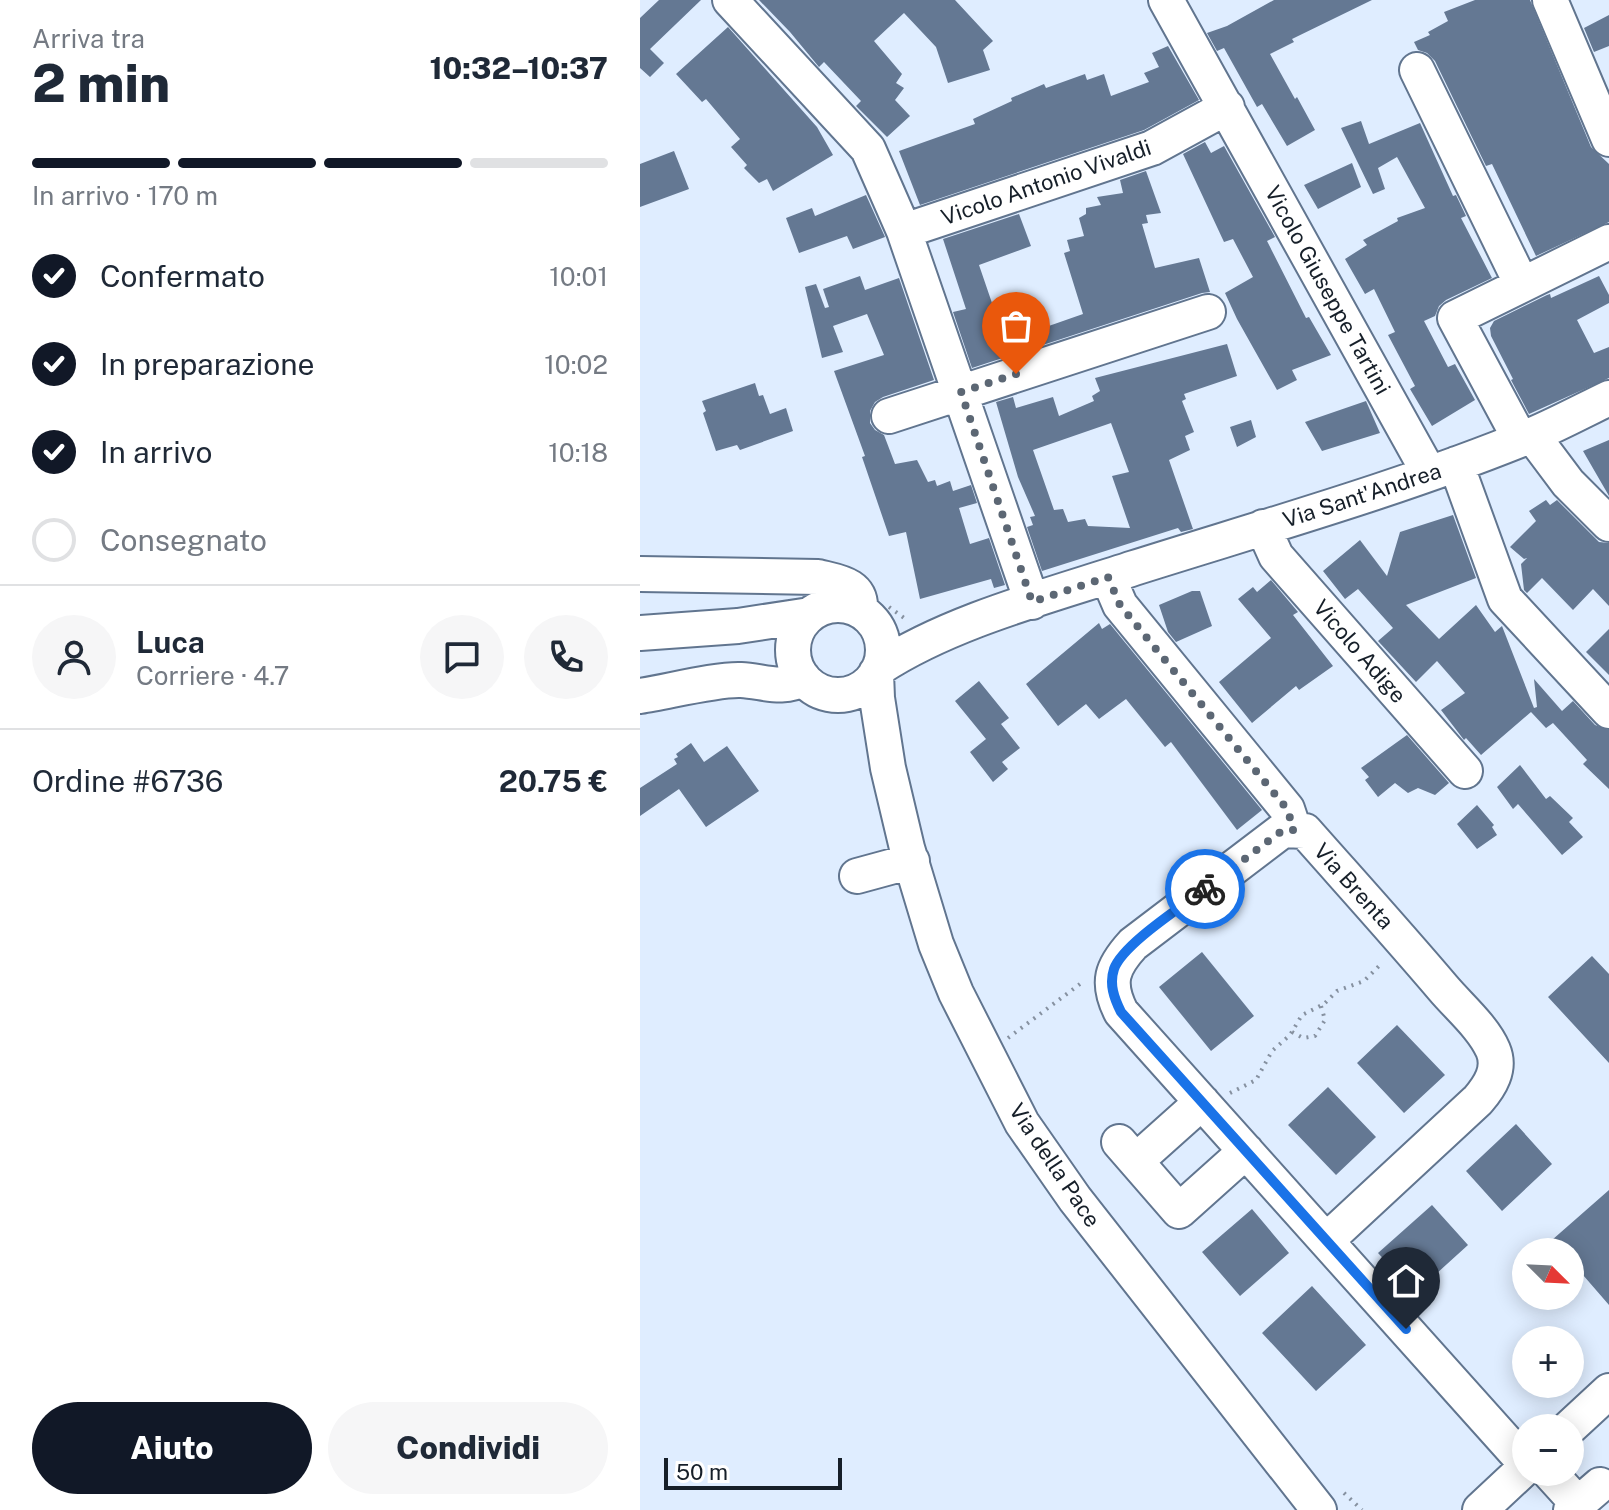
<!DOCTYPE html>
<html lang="it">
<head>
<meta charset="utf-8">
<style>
	body { margin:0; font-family:"Public Sans",sans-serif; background:#f6f6f7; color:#1f2937; height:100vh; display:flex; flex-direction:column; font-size:30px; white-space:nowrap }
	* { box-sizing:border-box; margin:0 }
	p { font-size:26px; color:#747a83 }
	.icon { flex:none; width:44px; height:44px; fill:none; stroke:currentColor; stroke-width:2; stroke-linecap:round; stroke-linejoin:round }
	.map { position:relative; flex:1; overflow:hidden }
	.panel { display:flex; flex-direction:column; background:#fff; width:640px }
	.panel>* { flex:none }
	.needle { width:52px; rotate:114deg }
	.tools { position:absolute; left:872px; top:1238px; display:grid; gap:16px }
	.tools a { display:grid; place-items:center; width:72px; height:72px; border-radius:50%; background:#fff; box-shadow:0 4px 20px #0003; font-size:40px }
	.scale { position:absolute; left:24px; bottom:20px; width:178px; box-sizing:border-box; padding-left:8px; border:4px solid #161f29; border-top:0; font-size:22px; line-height:28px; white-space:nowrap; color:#161f29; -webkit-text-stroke:6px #fff; paint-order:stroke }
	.pin { position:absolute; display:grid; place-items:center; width:68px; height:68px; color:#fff; margin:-82px -34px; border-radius:50% 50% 50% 0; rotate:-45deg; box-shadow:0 0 8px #0007 }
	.pin .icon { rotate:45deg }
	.courier { position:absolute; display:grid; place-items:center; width:80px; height:80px; margin:-40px; border:6px solid #1a73e8; border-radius:50%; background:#fff; color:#222; box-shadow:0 2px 10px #0007 }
	.summary em { font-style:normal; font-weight:800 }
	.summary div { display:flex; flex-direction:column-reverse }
	.summary { display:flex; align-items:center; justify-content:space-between; height:136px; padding:0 32px }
	h1 { font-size:52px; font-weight:800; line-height:60px }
	.bar { display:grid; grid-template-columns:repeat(4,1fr); gap:12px 8px; align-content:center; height:96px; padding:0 32px }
	.bar i { height:10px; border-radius:6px; background:#e0e1e3 }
	.bar .current { background:#111827 }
	.bar p { grid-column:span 4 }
	.line { display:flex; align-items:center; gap:20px; padding:0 32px; border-top:2px solid #e0e1e3 }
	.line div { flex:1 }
	.round { display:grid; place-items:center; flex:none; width:84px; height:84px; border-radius:42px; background:#f6f6f7 }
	ol { padding:0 32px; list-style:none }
	li { display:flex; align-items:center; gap:24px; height:88px }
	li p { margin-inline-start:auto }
	li .icon { padding:8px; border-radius:50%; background:#111827; color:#fff; stroke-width:4 }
	li:last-child { color:#747a83 }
	li i { width:44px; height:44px; border:4px solid #e0e1e3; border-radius:50% }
	.action { display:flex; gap:16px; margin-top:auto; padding:16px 32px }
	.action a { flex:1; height:92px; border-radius:48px; background:#111827; color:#fff; font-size:32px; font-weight:800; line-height:92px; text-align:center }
	.action a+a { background:#f6f6f7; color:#1f2937 }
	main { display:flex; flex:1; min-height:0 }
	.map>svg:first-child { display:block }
</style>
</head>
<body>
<main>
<section class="panel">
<div class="summary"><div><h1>2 min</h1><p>Arriva tra</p></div><em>10:32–10:37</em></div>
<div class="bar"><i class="current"></i><i class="current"></i><i class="current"></i><i></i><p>In arrivo · 170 m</p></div>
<ol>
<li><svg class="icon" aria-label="check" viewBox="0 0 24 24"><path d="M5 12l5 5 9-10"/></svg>Confermato<p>10:01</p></li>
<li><svg class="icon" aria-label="check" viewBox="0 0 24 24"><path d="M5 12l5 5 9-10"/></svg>In preparazione<p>10:02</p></li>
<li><svg class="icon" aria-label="check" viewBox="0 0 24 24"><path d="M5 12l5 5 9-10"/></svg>In arrivo<p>10:18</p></li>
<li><i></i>Consegnato</li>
</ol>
<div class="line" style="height:144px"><a class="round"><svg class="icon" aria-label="person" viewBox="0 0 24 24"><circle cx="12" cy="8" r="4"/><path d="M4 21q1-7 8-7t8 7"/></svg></a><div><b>Luca</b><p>Corriere · 4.7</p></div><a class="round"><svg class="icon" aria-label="chat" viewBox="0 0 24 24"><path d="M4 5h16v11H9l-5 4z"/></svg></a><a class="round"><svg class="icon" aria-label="phone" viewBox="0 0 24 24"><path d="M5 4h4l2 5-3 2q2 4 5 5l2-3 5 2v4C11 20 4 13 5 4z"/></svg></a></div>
<div class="line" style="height:104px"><div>Ordine #6736</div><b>20.75 €</b></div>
<div class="action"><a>Aiuto</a><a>Condividi</a></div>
</section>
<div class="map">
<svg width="969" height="1510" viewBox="0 0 969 1510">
	<rect width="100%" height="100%" fill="#dfedff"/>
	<!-- building -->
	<path fill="#647893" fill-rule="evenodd" d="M19 0H61L10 49 24 63 10 77 0 68V18Z
		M119 0H315L353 41 343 50 350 70 308 83 296 47 264 13 234 41 262 74 256 83 264 88 255 100 270 116 247 137 216 106 221 101 184 62 179 67 150 32Z
		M634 0H732L652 39 654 42 630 54 655 99 657 97 675 130 647 146 622 104 617 107 584 48 577 51 567 33 587 26Z
		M835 0H890L951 147 969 164V222L896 256 852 164 846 166 795 61 787 53 778 50 774 42 790 35 788 32 808 21 804 12Z
		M969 15V46L954 52 944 28Z
		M88 27 177 127 193 155 133 191 127 179 119 183 104 168 107 165 91 147 100 139 66 99 62 102 36 74Z
		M528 46 559 100 504 130 280 205 259 151 335 124 333 119 372 101 371 98 404 84 406 88 445 74 447 80 464 74 471 96 509 82 504 73 519 67 512 53Z
		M721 121 729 144 780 123 813 196 816 195 826 216 821 218 852 278 806 300 799 306 795 316 784 321 808 367 815 364 835 400 792 426 770 389 775 386 748 335 755 332 734 289 725 294 705 259 727 245 723 240 758 221 757 218 785 208 757 157 738 168 745 189 733 194 701 128Z
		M565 142 571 153 584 146 635 237 627 241 666 318 669 317 691 355 652 370 657 380 637 390 597 319 585 293 613 277 593 239 584 242 543 154Z
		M34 151 49 189 0 207V164Z
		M712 163 721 187 678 209 664 185Z
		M506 171 521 213 506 215 508 223 502 224 515 268 559 258 570 292 562 293 332 368 313 312 326 309 303 239 379 214 391 246 339 265 352 303 369 298 383 335 443 314 424 253 430 251 427 240 444 236 439 218 446 214V208L461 205 457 197 483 193 480 180Z
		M226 195 245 237 213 249 207 236 159 253 146 218 172 208 175 216Z
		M220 276 225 290 259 278 294 380 243 397 235 402 230 411V423L235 430 244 435 255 464 277 460 288 482 295 480 297 486 310 481 313 491 331 485 337 503 319 508 330 544 349 538 365 585 354 588 351 579 280 599 266 532 249 536 222 457 225 456 194 371 244 355 227 314 193 326 203 352 182 358 165 287 176 284 185 308 189 307 183 289Z
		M959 276 969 295V303L937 320 954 353 969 347V378L889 414 871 380 873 379 851 336 850 328 854 321 907 295 910 294 911 298Z
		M587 344 597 376 544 394 546 399 542 401 554 432 545 436 550 450 529 460 553 529 541 532 538 528 402 571 387 527 393 525 390 517 395 516 378 477 356 402 373 397 376 408 413 397 419 416 454 401 452 396 460 391 455 378ZM471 423 489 472 472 476 490 528 448 526 445 519 428 522 423 509 414 510 393 450Z
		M115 383 119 396 123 395 130 414 146 408 153 431 100 450 97 445 76 451 63 413 66 411 62 401Z
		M726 401 740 433 682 451 665 422Z
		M611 420 616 437 597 447 590 427Z
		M969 440V496L943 451Z
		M906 500 910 505 917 500 959 542 969 543V606L953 589 933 610 902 578 887 593 884 590 881 564 887 558 884 559 870 547 896 521 889 511Z
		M813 515 836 578 766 605 799 639 836 605 855 632 862 626 894 708 897 707 894 679 922 711 933 701 955 725 969 730V789L943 764 947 760 913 723 906 728 891 712 841 755 826 738 824 740 801 710 825 693 797 661 776 682 738 641 753 628 718 589 705 599 683 571 720 540 747 576 760 532Z
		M631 580 658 612 653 615 693 666 659 690 656 686 612 723 579 682 631 638 598 599 613 587 617 592Z
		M552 591H560L572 626 536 642 528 632 519 605Z
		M459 623 462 629 470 624 622 810 597 830 531 742 525 747 486 699 459 719 446 704 418 726 386 684Z
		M969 629V675L946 652Z
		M339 681 369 718 361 724 380 748 362 762 368 769 353 782 330 752 346 739 315 701Z
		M767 735 809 783 795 795 778 788 768 793 755 783 738 797 725 780 729 777 721 768Z
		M51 743 64 762 87 746 119 791 66 827 39 789 0 816V788L37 764 34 759 38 757 36 754Z
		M880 765 906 799 910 796 933 818 929 822 943 837 922 855 878 804 873 809 857 787Z
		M837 805 854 825 852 827 857 835 837 849 817 824Z
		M562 952 614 1016 571 1051 519 987Z
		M952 956 969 974V1063L908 997Z
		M757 1025 805 1075 764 1113 717 1063Z
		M688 1087 736 1137 696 1175 648 1125Z
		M876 1124 912 1164 862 1211 826 1171Z
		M969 1190V1305L930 1260V1252H923L912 1240Z
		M792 1205 828 1245 775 1293 738 1253Z
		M612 1209 649 1253 600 1296 562 1252Z
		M672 1286 726 1345 676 1391 622 1333Z"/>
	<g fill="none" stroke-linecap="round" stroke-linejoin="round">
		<defs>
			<path id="minor" d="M90 0 228 149 264 231 392 602
				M526 0 789 473
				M910 0 969 139
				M777 70 882 285 969 242
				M264 231 512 148 587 107
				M249 416 568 312
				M892 435 928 483 969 524
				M880 439 815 318 882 285
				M816 464 865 599 969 711
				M623 527 636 556 825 771
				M0 574 178 577C198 582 222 584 220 610
				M468 577 480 605 647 809 654 830
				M153 650a45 45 0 1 1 90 0a45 45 0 1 1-90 0Z
				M0 633 98 626 170 615
				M239 668C310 621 412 595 494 568 627 526 762 488 892 435 918 424 944 410 969 398
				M236 673 237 698 248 768 267 848 296 944 316 993 382 1123 435 1199 679 1510
				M0 696C27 692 76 679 101 680 123 681 143 691 163 678
				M217 876 272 861
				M479 1142 539 1211 606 1151
				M496 1161 562 1102
				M687 1240 838 1100C850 1086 861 1069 853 1050 843 1027 819 1007 803 988 758 935 711 883 665 831L643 830 493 944C472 967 466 982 481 1012L886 1464
				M929 1428 969 1391
				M909 1472 938 1504 931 1510
				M938 1504 960 1485
				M840 1510 886 1467"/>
		</defs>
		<!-- minor casing -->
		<use href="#minor" stroke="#61758f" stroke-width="38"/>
		<!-- path -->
		<path stroke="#8691a0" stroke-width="4" stroke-dasharray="2 6" stroke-linecap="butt" d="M249 607 267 620
			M652 1032 663 1038 675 1036 685 1020 681 1006
			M368 1038 444 981
			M590 1093 616 1080 632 1051 650 1035 662 1015 684 1004 697 991 724 981 742 963
			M704 1493 722 1510"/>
		<!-- minor -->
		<use href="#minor" stroke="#fff" stroke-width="34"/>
	</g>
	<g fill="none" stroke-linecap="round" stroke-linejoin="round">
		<!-- done -->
		<path stroke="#5c6774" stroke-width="8" stroke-dasharray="0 14.4" d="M376 374 321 392 392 602 468 577 480 605 647 809 654 830H643L565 889"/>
		<!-- route -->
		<path stroke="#1a73e8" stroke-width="10" d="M565 889C543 906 483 944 474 969 469 984 474 998 481 1012L766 1329"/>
	</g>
	<g text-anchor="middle" stroke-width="6" stroke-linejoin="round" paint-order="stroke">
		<!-- street labels -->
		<g font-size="22" fill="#161f29" stroke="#fff">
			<text transform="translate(406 182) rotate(-19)" y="8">Vicolo Antonio Vivaldi</text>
			<text transform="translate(688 290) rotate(61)" y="8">Vicolo Giuseppe Tartini</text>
			<text transform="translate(722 495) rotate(-18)" y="8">Via Sant'Andrea</text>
			<text transform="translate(720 651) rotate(49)" y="8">Vicolo Adige</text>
			<text transform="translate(714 886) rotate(48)" y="8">Via Brenta</text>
			<text transform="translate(415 1165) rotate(56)" y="8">Via della Pace</text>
		</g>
	</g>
</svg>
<div class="tools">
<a><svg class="needle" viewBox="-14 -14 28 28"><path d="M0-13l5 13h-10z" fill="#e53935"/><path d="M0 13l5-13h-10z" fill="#747a83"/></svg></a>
<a>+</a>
<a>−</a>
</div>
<div class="scale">50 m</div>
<div class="pin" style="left:376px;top:374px;background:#ea580c"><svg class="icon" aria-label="bag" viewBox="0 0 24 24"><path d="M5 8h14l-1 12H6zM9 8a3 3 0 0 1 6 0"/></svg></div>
<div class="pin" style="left:766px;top:1329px;background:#1f2937"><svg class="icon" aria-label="home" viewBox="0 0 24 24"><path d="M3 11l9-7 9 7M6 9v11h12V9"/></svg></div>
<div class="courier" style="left:565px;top:889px"><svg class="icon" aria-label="bike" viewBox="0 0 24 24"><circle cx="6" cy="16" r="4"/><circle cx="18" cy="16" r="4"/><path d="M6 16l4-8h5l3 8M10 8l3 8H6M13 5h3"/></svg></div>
</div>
</main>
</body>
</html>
